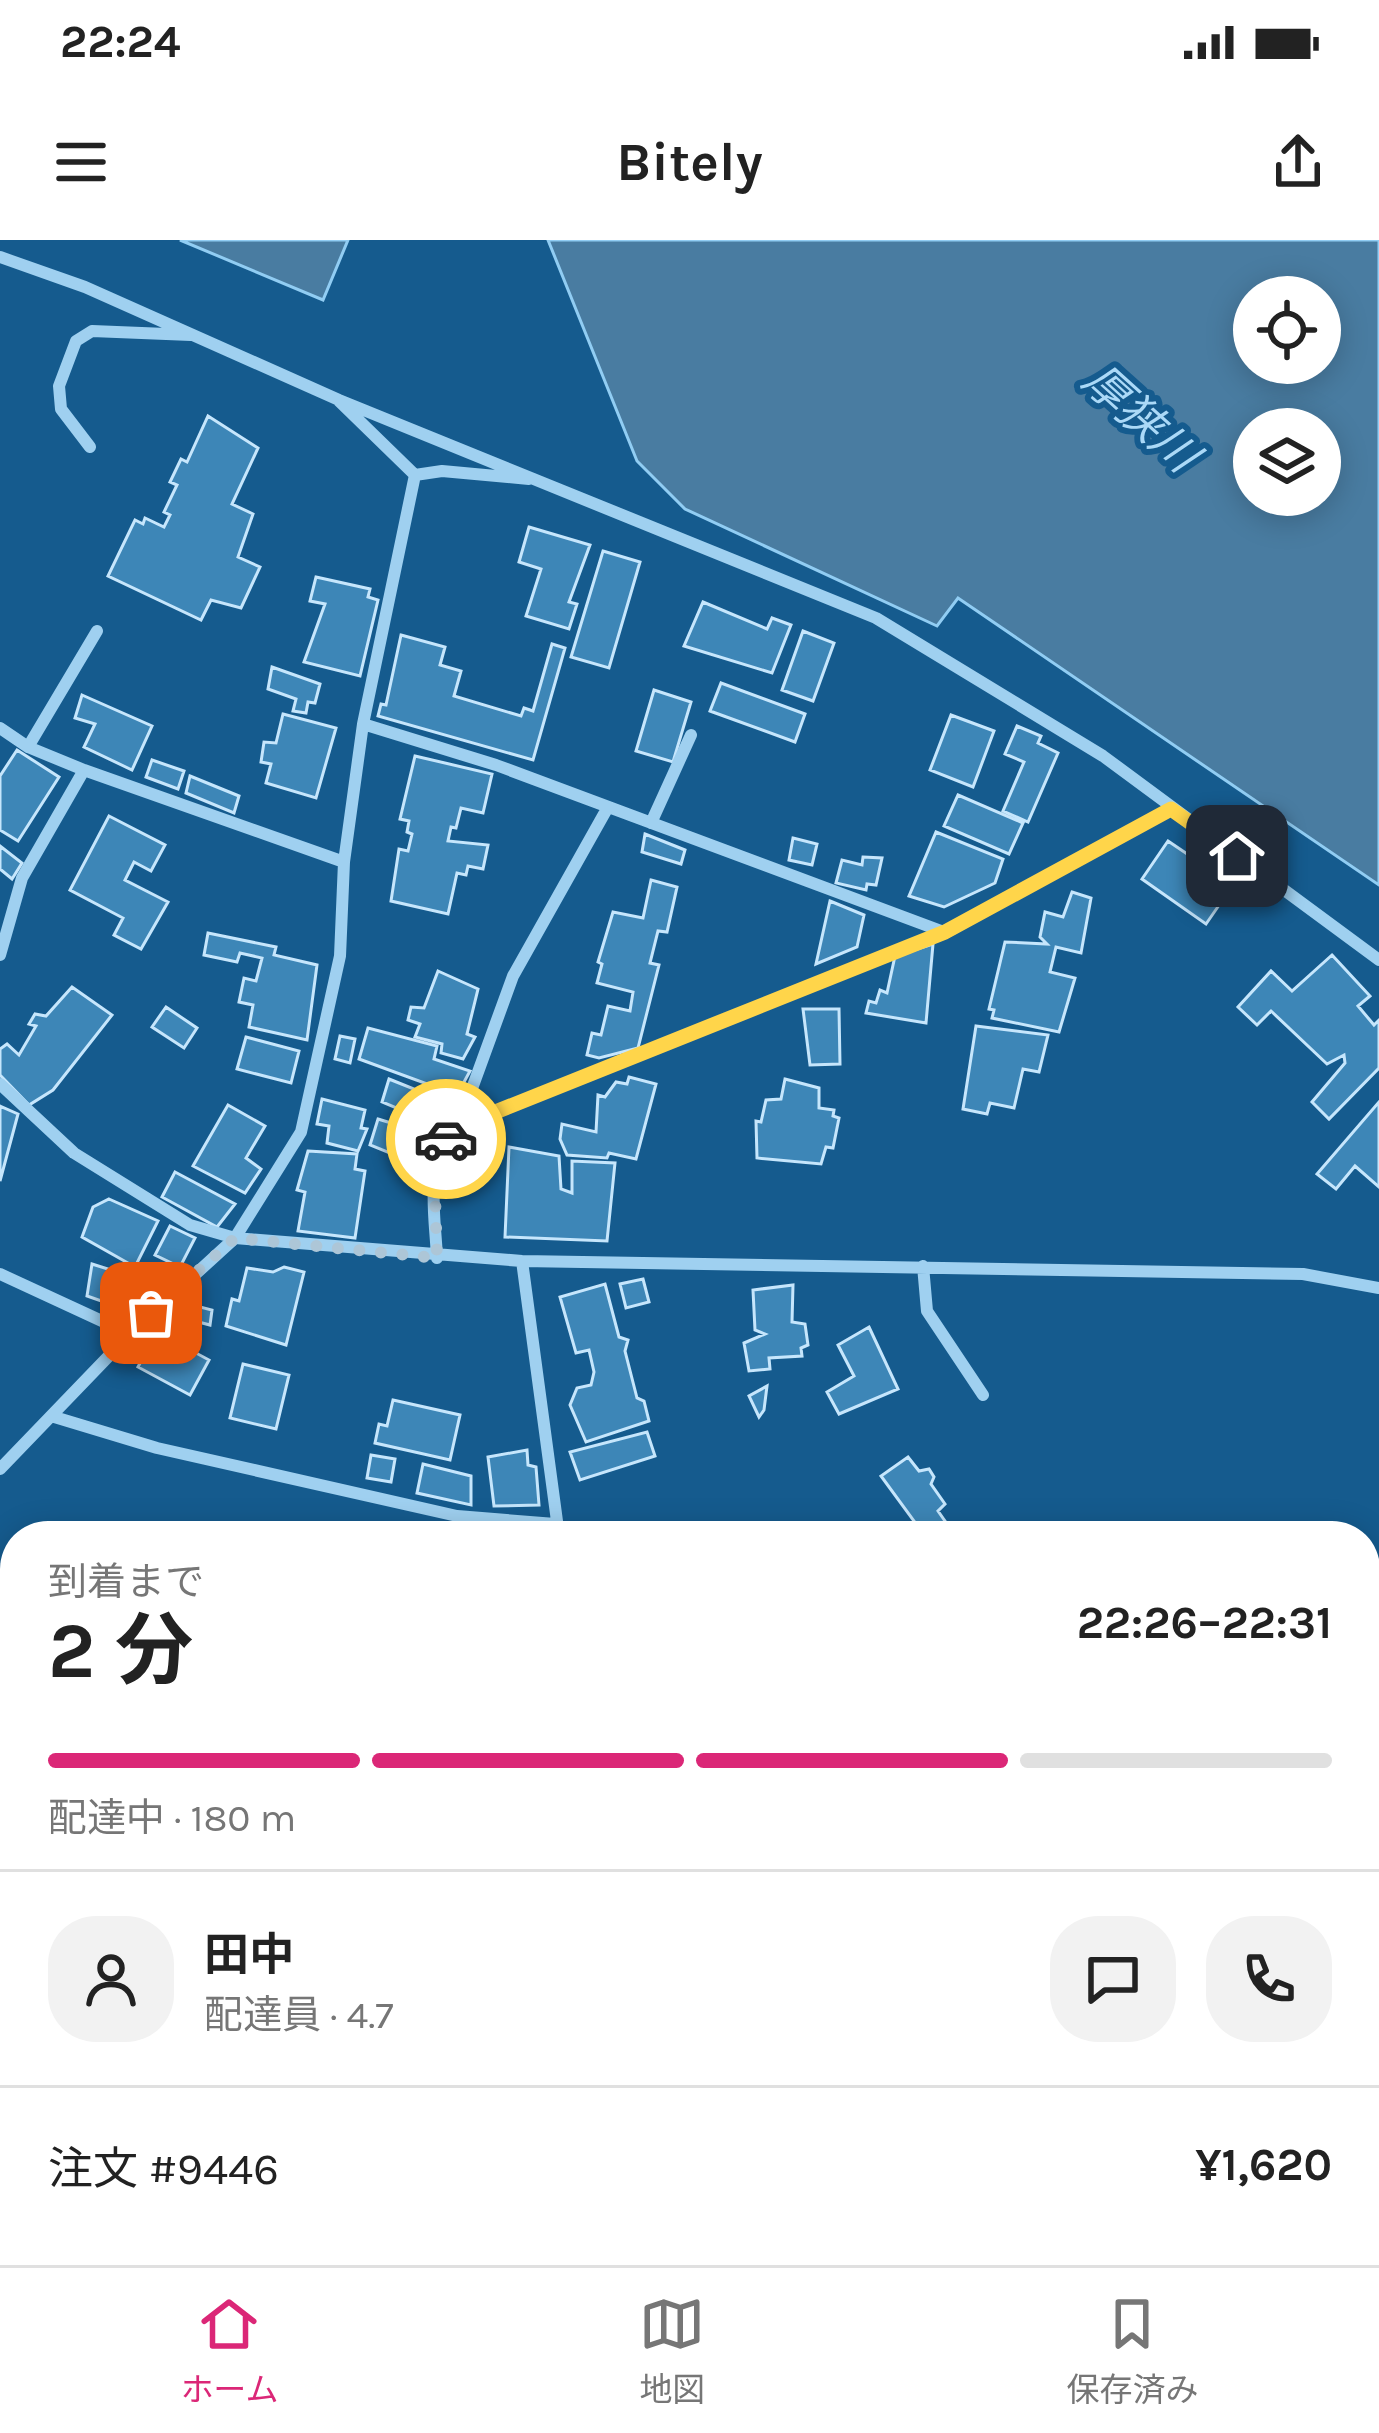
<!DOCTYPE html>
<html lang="ja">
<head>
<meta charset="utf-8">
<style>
	body { margin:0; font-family:Karla,"Noto Sans JP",sans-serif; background:#f2f2f2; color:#222; height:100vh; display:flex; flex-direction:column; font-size:45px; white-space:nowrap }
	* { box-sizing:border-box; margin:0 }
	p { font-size:39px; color:#767676 }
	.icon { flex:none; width:66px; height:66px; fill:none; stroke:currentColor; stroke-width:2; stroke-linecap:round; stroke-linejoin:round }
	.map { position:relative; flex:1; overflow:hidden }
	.details { position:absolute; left:0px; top:1281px; width:1380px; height:744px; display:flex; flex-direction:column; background:#fff; border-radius:48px 48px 0 0; box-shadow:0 6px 30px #0003 }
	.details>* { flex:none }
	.tools { position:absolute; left:1233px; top:36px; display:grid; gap:24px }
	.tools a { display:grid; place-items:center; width:108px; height:108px; border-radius:50%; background:#fff; box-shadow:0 6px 30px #0003; font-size:60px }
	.pin { position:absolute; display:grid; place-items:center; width:102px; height:102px; color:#fff; margin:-51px; border-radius:24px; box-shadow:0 6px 18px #0006 }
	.courier { position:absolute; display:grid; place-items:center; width:120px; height:120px; margin:-60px; border:9px solid #ffd54a; border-radius:50%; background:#fff; color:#222; box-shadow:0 3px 15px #0007 }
	.headline em { font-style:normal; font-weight:700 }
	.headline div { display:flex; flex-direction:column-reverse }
	.headline { display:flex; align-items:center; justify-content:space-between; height:204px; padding:0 48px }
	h1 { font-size:78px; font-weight:700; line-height:90px }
	.bar { display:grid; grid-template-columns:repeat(4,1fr); gap:18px 12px; align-content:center; height:144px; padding:0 48px }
	.bar i { height:15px; border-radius:9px; background:#e0e0e0 }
	.bar .active { background:#db2777 }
	.bar p { grid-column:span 4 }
	.line { display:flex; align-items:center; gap:30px; padding:0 48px; border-top:3px solid #e0e0e0 }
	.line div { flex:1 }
	.round { display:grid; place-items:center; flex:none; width:126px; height:126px; border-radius:48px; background:#f2f2f2 }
	.status { display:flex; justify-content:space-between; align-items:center; height:84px; padding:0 60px; background:#fff; direction:ltr }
	.status svg { height:33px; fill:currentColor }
	header { display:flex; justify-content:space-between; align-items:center; height:156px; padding:0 48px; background:#fff; font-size:54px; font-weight:700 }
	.dock { display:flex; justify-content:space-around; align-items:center; height:168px; border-top:3px solid #e0e0e0; background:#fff; font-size:33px; color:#767676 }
	.dock a { display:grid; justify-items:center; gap:6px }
	.dock .active { color:#db2777 }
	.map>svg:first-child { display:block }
</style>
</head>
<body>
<div class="status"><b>22:24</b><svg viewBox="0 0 49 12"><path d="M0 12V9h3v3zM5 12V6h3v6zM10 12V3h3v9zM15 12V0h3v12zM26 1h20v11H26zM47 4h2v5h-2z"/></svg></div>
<header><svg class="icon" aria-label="menu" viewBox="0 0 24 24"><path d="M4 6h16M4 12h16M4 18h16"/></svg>Bitely<svg class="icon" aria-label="share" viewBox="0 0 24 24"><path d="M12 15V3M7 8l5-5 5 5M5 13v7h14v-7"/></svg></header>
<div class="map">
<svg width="1379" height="2025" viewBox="0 0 1379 2025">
	<rect width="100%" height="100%" fill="#155b8e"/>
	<!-- water -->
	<path fill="#497ca1" stroke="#91cdf3" stroke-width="3" fill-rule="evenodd" d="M180 0H348L323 60Z
		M548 0H1379V645L958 358 937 386 685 269 637 221ZM1254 57H1320V123H1254ZM1254 189H1320V255H1254Z"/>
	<!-- building -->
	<path fill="#3d86b7" stroke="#c6e6fc" stroke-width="3" d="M208 176 258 208 232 264 253 274 238 317 260 327 241 368 211 360 201 380 108 336 135 280 143 284 145 278 164 287 170 275 164 272 177 245 170 242 181 219 187 222Z
		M529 287 590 305 569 362 577 364 569 389 526 376 541 329 519 322Z
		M603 311 640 322 609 428 571 417Z
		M316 337 370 349 368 357 378 360 360 436 304 422 325 364 310 361Z
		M703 362 767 389 772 378 791 385 772 433 684 406Z
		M803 391 834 403 813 461 782 450Z
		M401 395 445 407 440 425 461 431 454 456 521 476 524 468 533 471 552 404 565 408 533 520 378 476 381 464 386 465Z
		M272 427 320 444 315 463 308 462 306 473 293 471 296 459 268 449Z
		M721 443 805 474 795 502 710 471Z
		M654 450 691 462 673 522 636 511Z
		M82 455 152 486 132 530 84 507 95 484 75 478Z
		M283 474 336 488 316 558 266 543 271 524 261 522 264 502 276 503Z
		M951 475 994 491 973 547 930 530Z
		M1017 486 1041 496 1038 503 1058 513 1028 582 1003 571 1024 522 1005 514Z
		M17 510 59 537 18 601 0 590V536Z
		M415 516 492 534 483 573 461 568 456 588 451 587 448 601 488 605 483 629 468 626 466 635 457 633 448 674 391 661 399 609 408 611 412 594 407 592 409 581 400 579Z
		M152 520 184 531 178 549 146 537Z
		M190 536 239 556 234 573 186 553Z
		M958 555 1023 583 1009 614 944 586Z
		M109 576 165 605 151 631 134 622 125 640 168 662 141 709 114 695 123 678 70 650Z
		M936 592 1003 619 995 643 944 667 909 656Z
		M645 594 685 610 681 624 642 612Z
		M793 598 817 604 812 625 789 620Z
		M1168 601 1233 645 1206 684 1142 639Z
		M0 606 22 623 12 639 0 629Z
		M863 617 882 618 876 645 867 644 866 650 836 643 842 620 862 625Z
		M651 640 677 647 667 692 658 691 650 723 659 725 638 808 599 818 587 815 592 793 601 795 608 766 630 771 633 752 597 743 602 724 598 722 613 672 643 678Z
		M1072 652 1091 658 1081 713 1056 707 1050 732 1075 738 1059 792 992 778 994 770 989 769 1005 702 1047 704 1040 697 1045 672 1063 677Z
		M830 661 864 675 857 707 816 724Z
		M208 693 276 707 274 715 317 725 307 800 249 787 253 765 239 762 244 738 256 741 262 718 240 713 237 722 204 715Z
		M933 704 926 783 866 773 869 761 876 763 880 750 887 753 895 716Z
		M1332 715 1370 756 1358 766 1374 785 1379 780V828L1329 879 1312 862 1345 823 1344 815 1327 824 1271 771 1257 785 1238 767 1271 731 1292 751Z
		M438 731 478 749 467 794 475 797 463 819 441 813 442 804 415 797 420 784 408 780 411 767 424 768Z
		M72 747 112 775 53 850 29 865 0 835V809L7 804 19 815 36 786 29 784 35 774 46 776Z
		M166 767 197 788 184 808 152 787Z
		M803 769H839L840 824 810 825Z
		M976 786 1048 795 1039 832 1023 829 1014 868 990 863 987 874 963 869Z
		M368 788 437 806 434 819 470 831 457 855 359 819Z
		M340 796 355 799 350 823 335 819Z
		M246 797 299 811 291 843 237 829Z
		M629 837 656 844 636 919 609 913 607 918 567 915 560 899 562 884 596 892 598 855 605 857 616 842 627 844Z
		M389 839 434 857 425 880 382 862Z
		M785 839 819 848V868L834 870 833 876 839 878 833 908 826 907 821 924 757 918 756 881 761 882 766 860 781 859Z
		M322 859 365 870 361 888 367 889 358 911 327 903 329 886 317 884Z
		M1379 862V947L1355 926 1336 949 1317 934Z
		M228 865 265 886 246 918 261 929 245 953 193 926Z
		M0 866 18 874 0 941Z
		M378 879 427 894 417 924 370 905Z
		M509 907 559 916 561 949 572 953V921L615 923 607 1001 505 997Z
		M308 911 357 914 355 929 365 931 355 998 298 991 305 952 297 950Z
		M175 932 235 964 217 987 162 957Z
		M109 959 158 981 135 1027 82 997 93 967Z
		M170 986 195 998 180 1027 155 1015Z
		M92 1024 149 1042 146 1052 135 1051 130 1071 87 1056Z
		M284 1027 304 1032 286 1105 226 1086 232 1059 239 1061 247 1028 273 1032Z
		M643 1039 649 1062 626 1068 620 1044Z
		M605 1044 619 1097 628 1100 625 1111 637 1158 644 1161 649 1181 586 1202 570 1165 577 1148 591 1145 594 1132 589 1110 576 1113 560 1057Z
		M793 1045 792 1082 805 1084 808 1105 801 1108 802 1116 769 1118 770 1129 749 1131 744 1103 765 1094 755 1090 753 1050Z
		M177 1061 212 1070 210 1085 172 1075Z
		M869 1087 898 1149 839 1174 827 1152 854 1136 838 1105Z
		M157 1092 209 1120 190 1155 138 1127Z
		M243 1124 289 1135 276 1189 230 1178Z
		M767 1146 764 1170 759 1177 749 1156Z
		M393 1160 460 1175 450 1220 375 1203 379 1184 387 1186Z
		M647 1192 655 1216 580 1240 570 1212Z
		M527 1210 528 1225 536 1227 539 1265 494 1266 488 1217Z
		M371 1215 395 1219 391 1242 367 1238Z
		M908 1217 919 1231 929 1229 934 1237 931 1244 945 1264 938 1271 952 1291 943 1296 922 1292 881 1236Z
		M423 1224 471 1236V1265L417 1253Z
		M1366 1605 1379 1607V1636L1365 1633Z
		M5 1893 15 1931 0 1937V1895Z
		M328 2010H373L377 2025H294Z
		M390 2010H404L409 2021 398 2025Z
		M484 2010H547L552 2017 541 2025H465Z
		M1241 2010H1339L1315 2025H1257Z"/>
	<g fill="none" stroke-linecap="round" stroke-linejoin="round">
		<!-- path -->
		<path stroke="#9fd0f0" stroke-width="6" stroke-dasharray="6 9" stroke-linecap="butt" d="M1362 2025 1379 2005"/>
		<!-- minor -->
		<path stroke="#9fd0f0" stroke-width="12" d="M0 17 85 47 339 160 876 378 1103 516 1379 720
			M339 161 415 235
			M90 207 61 169 59 146 76 101 92 91 191 95
			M363 484 496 525 944 692
			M0 488 28 507 84 530 344 622 340 716 301 892 235 998 130 1094 0 1229
			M28 507 97 391
			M651 583 691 495
			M344 622 363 484 415 235 442 231 529 239
			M0 715 22 638 84 530
			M0 844 74 913 190 985 235 998 522 1021 1303 1034 1379 1048
			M458 887 513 736 608 567
			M437 1018C435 971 423 922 458 887L945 693 1170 569
			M522 1021 559 1296
			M923 1026 927 1071 983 1155
			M0 1034 130 1094
			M51 1176 157 1208 457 1276 555 1284
			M0 1335 15 1339
			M0 1835 15 1875"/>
		<!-- trunk -->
		<path stroke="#f4faff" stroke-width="33" d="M1365 1433 1379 1420
			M0 1999 15 1994"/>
	</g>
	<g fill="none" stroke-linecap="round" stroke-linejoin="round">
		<!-- done -->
		<path stroke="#adc6d7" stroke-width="12" stroke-dasharray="0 21.6" d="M151 1073 235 998 437 1018 434 922 446 899"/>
		<!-- route -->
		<path stroke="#ffd54a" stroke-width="15" d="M446 899 458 887 945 692 1171 569 1237 616"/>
	</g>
	<g text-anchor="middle" stroke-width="12" stroke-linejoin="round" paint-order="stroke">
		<!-- water labels -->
		<g font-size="45" font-style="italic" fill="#abd9f7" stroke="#155b8e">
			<text transform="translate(1141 177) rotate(42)" y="16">厚狭川</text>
		</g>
	</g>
</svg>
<div class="tools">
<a><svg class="icon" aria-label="locate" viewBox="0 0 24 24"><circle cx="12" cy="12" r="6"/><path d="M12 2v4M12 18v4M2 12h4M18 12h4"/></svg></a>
<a><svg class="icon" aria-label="layers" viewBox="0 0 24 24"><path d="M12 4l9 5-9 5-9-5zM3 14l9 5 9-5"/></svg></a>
</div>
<div class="pin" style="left:151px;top:1073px;background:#ea580c"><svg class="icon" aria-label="bag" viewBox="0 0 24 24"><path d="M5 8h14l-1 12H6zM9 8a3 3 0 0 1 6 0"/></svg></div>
<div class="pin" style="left:1237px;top:616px;background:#1f2937"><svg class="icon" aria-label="home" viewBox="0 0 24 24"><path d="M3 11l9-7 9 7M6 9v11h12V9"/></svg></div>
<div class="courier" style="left:446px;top:899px"><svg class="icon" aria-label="car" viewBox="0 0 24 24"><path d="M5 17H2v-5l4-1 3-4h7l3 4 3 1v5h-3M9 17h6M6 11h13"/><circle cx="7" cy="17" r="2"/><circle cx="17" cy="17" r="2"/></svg></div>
<section class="details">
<div class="headline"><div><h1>2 分</h1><p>到着まで</p></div><em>22:26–22:31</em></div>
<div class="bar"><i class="active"></i><i class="active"></i><i class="active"></i><i></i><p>配達中 · 180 m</p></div>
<div class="line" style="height:216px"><a class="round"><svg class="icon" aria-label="person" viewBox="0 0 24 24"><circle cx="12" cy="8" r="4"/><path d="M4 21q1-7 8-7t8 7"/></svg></a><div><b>田中</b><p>配達員 · 4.7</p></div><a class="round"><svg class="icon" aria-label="chat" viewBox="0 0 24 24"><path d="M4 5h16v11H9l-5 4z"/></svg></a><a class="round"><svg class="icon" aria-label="phone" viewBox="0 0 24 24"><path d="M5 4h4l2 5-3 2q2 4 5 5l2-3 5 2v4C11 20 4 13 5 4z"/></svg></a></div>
<div class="line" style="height:156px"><div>注文 #9446</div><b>¥1,620</b></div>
</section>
</div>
<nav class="dock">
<a class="active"><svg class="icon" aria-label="home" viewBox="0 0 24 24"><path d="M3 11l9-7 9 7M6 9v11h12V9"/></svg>ホーム</a>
<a><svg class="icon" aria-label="map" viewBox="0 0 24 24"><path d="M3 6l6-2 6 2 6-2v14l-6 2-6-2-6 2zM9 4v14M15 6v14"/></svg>地図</a>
<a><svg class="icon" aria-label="saved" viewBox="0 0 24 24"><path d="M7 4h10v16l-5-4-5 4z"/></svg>保存済み</a>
</nav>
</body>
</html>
